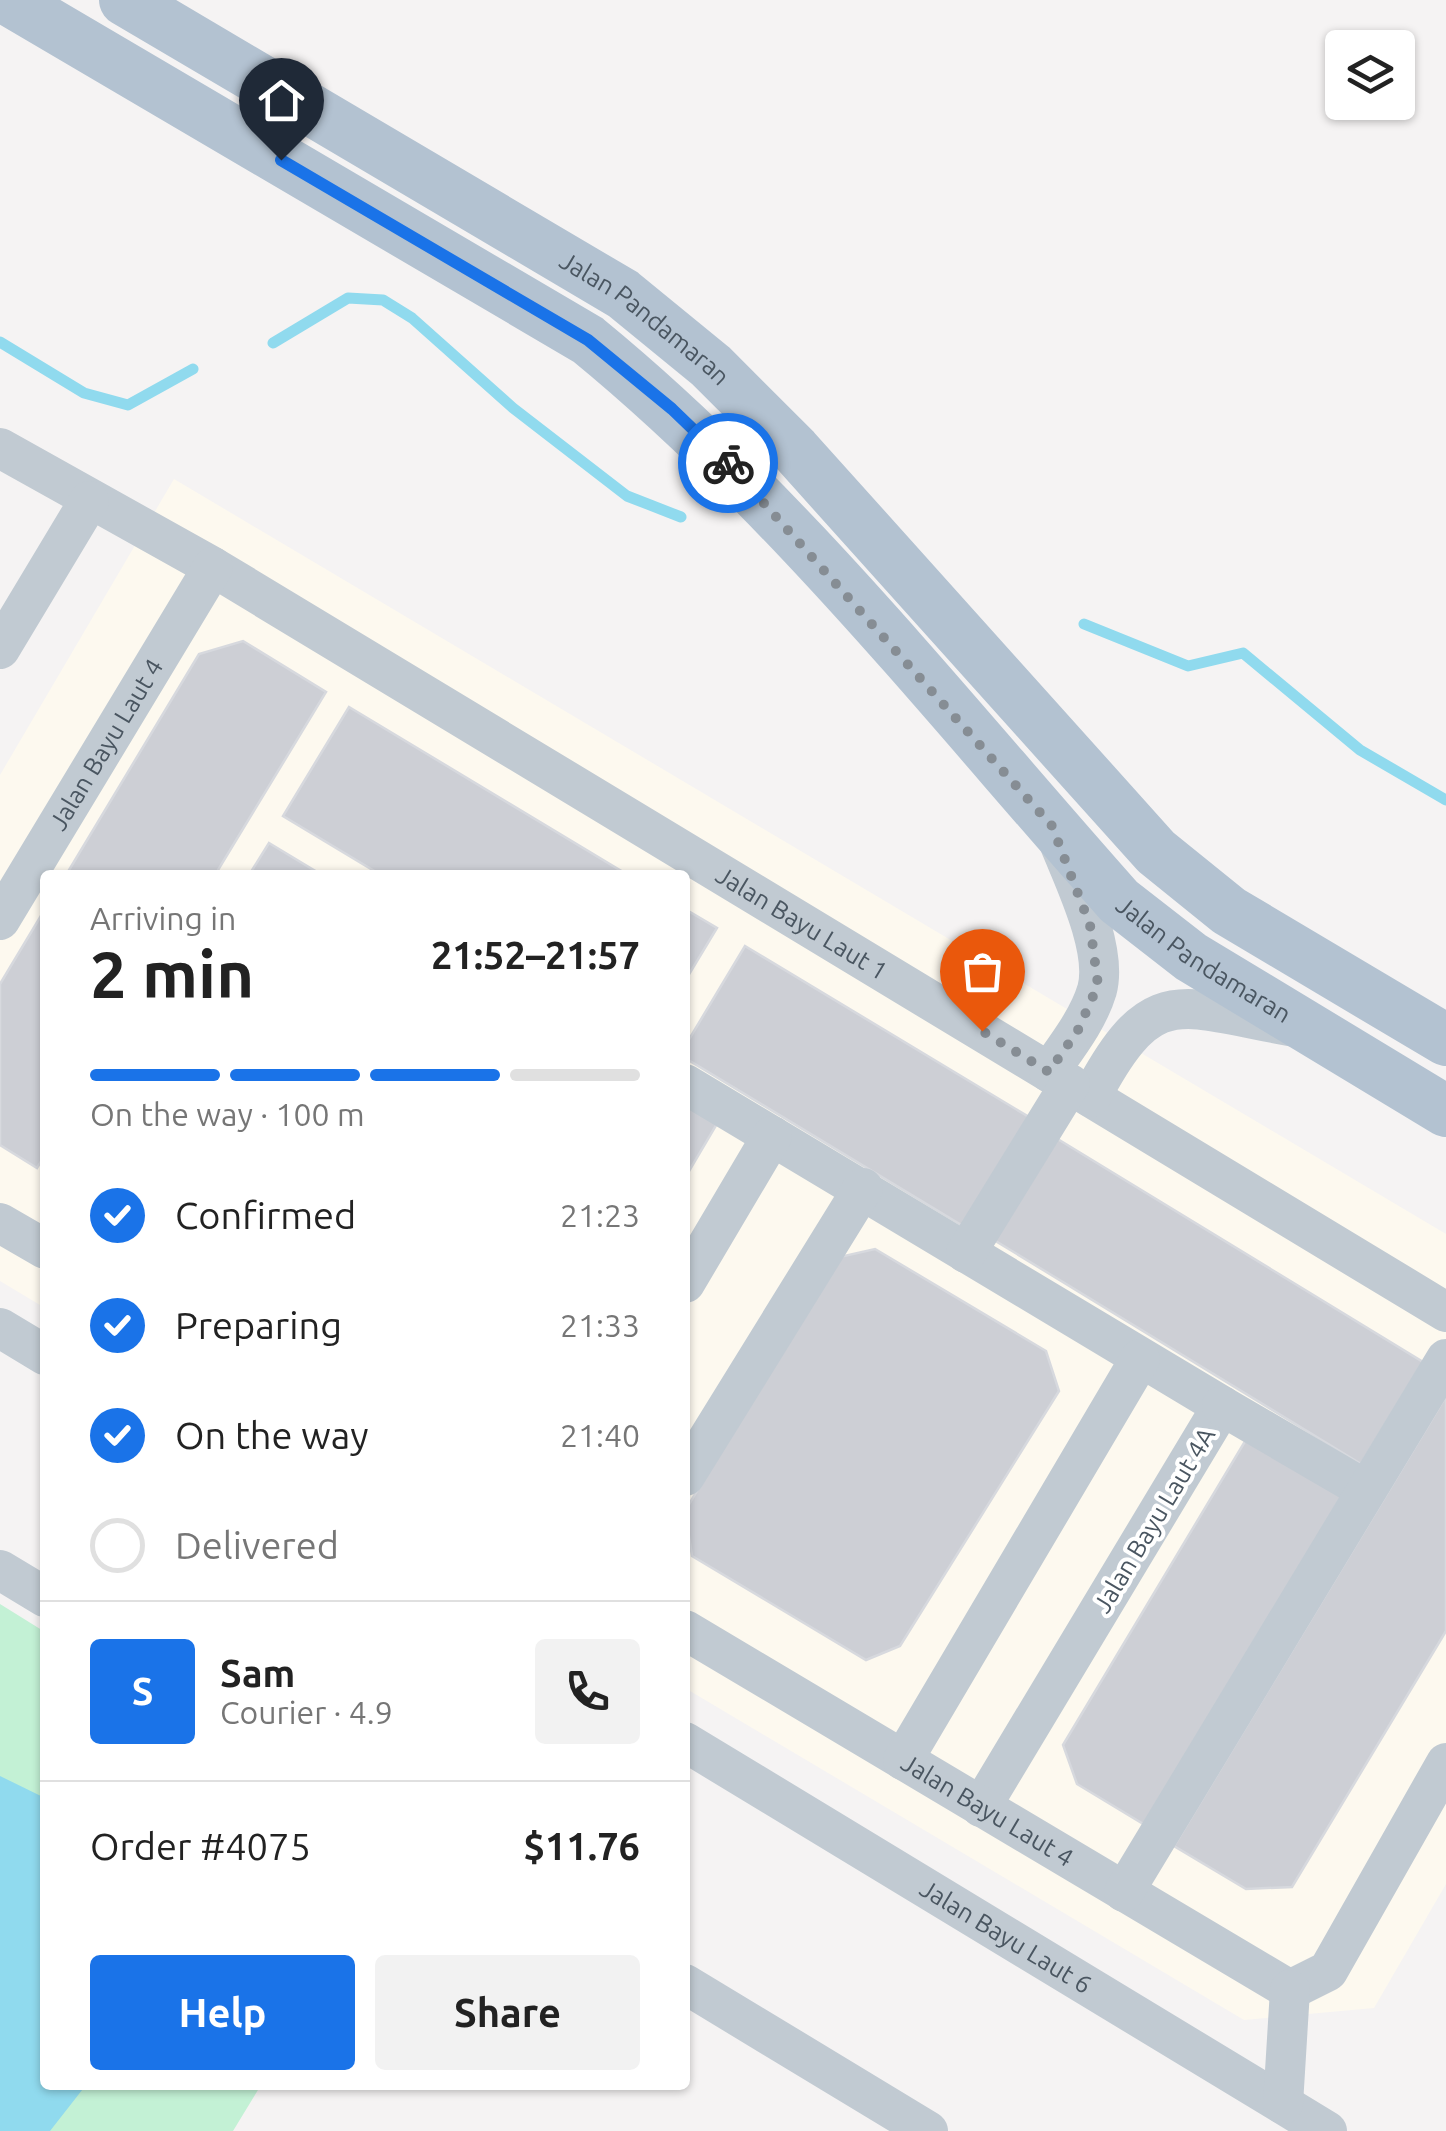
<!DOCTYPE html>
<html lang="en">
<head>
<meta charset="utf-8">
<style>
	body { margin:0; font-family:Ubuntu,sans-serif; background:#f2f2f2; color:#222; height:100vh; display:flex; flex-direction:column; font-size:38px; white-space:nowrap }
	* { box-sizing:border-box; margin:0 }
	p { font-size:32px; color:#767676 }
	.icon { flex:none; width:55px; height:55px; fill:none; stroke:currentColor; stroke-width:2; stroke-linecap:round; stroke-linejoin:round }
	.map { position:relative; flex:1; overflow:hidden }
	.side { position:absolute; left:40px; top:870px; width:650px; height:1220px; display:flex; flex-direction:column; background:#fff; border-radius:10px; box-shadow:0 2px 8px #0004 }
	.side>* { flex:none }
	.buttons { position:absolute; left:1325px; top:30px; display:grid; gap:20px }
	.buttons a { display:grid; place-items:center; width:90px; height:90px; border-radius:10px; background:#fff; box-shadow:0 2px 8px #0004; font-size:50px }
	.pin { position:absolute; display:grid; place-items:center; width:85px; height:85px; color:#fff; margin:-102px -42px; border-radius:50% 50% 50% 0; rotate:-45deg; box-shadow:0 0 10px #0007 }
	.pin .icon { rotate:45deg }
	.courier { position:absolute; display:grid; place-items:center; width:100px; height:100px; margin:-50px; border:8px solid #1a73e8; border-radius:50%; background:#fff; color:#222; box-shadow:0 2px 12px #0007 }
	.head em { font-style:normal; font-weight:700 }
	.head div { display:flex; flex-direction:column-reverse }
	.head { display:flex; align-items:center; justify-content:space-between; height:170px; padding:0 50px }
	h1 { font-size:65px; font-weight:700; line-height:75px }
	.bar { display:grid; grid-template-columns:repeat(4,1fr); gap:15px 10px; align-content:center; height:120px; padding:0 50px }
	.bar i { height:12px; border-radius:8px; background:#e0e0e0 }
	.bar .selected { background:#1a73e8 }
	.bar p { grid-column:span 4 }
	.line { display:flex; align-items:center; gap:25px; padding:0 50px; border-top:2px solid #e0e0e0 }
	.line div { flex:1 }
	.round { display:grid; place-items:center; flex:none; width:105px; height:105px; border-radius:10px; background:#f2f2f2 }
	ol { padding:0 50px; list-style:none }
	li { display:flex; align-items:center; gap:30px; height:110px }
	li p { margin-inline-start:auto }
	li .icon { padding:10px; border-radius:50%; background:#1a73e8; color:#fff; stroke-width:4 }
	li:last-child { color:#767676 }
	li i { width:55px; height:55px; border:5px solid #e0e0e0; border-radius:50% }
	.button { display:flex; gap:20px; margin-top:auto; padding:20px 50px }
	.button a { flex:1; height:115px; border-radius:10px; background:#1a73e8; color:#fff; font-size:40px; font-weight:700; line-height:115px; text-align:center }
	.button a+a { background:#f2f2f2; color:#222 }
	.map>svg:first-child { display:block }
</style>
</head>
<body>
<div class="map">
<svg width="1446" height="2131" viewBox="0 0 1446 2131">
	<rect width="100%" height="100%" fill="#f5f3f3"/>
	<!-- commercial -->
	<path fill="#fdf9ef" d="M174 479 1446 1234V1884L1374 2008 1244 2020 685 1688V875H45V1308L0 1281V775Z"/>
	<!-- green -->
	<path fill="#c3f1d5" d="M0 1604 45 1632V2085H261L233 2131H0Z"/>
	<!-- water -->
	<path fill="#90daee" d="M0 1776 45 1798V2085H86L50 2131H0Z"/>
	<g fill="none" stroke-linecap="round" stroke-linejoin="round">
		<!-- stream -->
		<path stroke="#90daee" stroke-width="11" d="M0 342 84 393 128 405 193 369
			M273 343 348 298 383 300 412 318 513 408 627 496 681 517
			M1084 624 1188 666 1243 653 1360 750 1446 800"/>
	</g>
	<!-- building -->
	<path fill="#cdcfd5" stroke="#d7d9de" stroke-width="2.5" d="M243 641 326 692 215 875H66L199 654Z
		M349 707 628 875H381L283 816Z
		M269 843 322 875H249Z
		M45 909V1155L37 1168 0 1145V984Z
		M685 909 717 928 685 981Z
		M745 946 1029 1117 963 1226 685 1058V1046Z
		M685 1095 721 1117 685 1178Z
		M1056 1138 1423 1362 1361 1464 994 1240Z
		M875 1249 1046 1351 1059 1391 900 1646 866 1660 692 1556 685 1511 835 1258Z
		M1446 1396V1631L1292 1887 1246 1889 1174 1846Z
		M1250 1433 1346 1490 1145 1825 1077 1784 1063 1745Z"/>
	<g fill="none" stroke-linecap="round" stroke-linejoin="round">
		<!-- minor -->
		<g stroke="#c1cad2" stroke-width="40">
			<path id="s1" d="M0 448 213 567 1446 1312"/>
			<path d="M0 649 89 501"/>
			<path id="s2" d="M0 920 213 567"/>
			<path d="M1049 1072C1067 1046 1088 1020 1097 990 1108 950 1075 882 1060 845"/>
			<path d="M685 1084 1222 1406 981 1807"/>
			<path d="M1091 1097C1153 979 1179 1007 1295 1027"/>
			<path d="M0 1223 45 1249"/>
			<path d="M966 1253 1070 1084"/>
			<path d="M685 1283 772 1136"/>
			<path d="M0 1328 45 1355"/>
			<path d="M1222 1406 1366 1490"/>
			<path d="M685 1476 863 1188"/>
			<path d="M0 1570 45 1597"/>
			<path id="s3" d="M685 1630 1290 1990"/>
			<path id="s4" d="M685 1742 1327 2131"/>
			<path d="M903 1760 1140 1359"/>
			<path d="M1124 1892 1446 1359"/>
			<path d="M685 1984 928 2131"/>
			<path d="M1290 1990 1328 1971 1446 1763"/>
			<path d="M1283 2104 1290 1990"/>
		</g>
		<!-- major -->
		<g stroke="#b3c2d1" stroke-width="52">
			<path id="s5" d="M9 0 588 340C787 503 948 709 1119 901L1191 957 1446 1111"/>
			<path id="s6" d="M125 0 623 294 711 366 795 450 1156 852 1229 911 1446 1040"/>
		</g>
	</g>
	<g fill="none" stroke-linecap="round" stroke-linejoin="round">
		<!-- done -->
		<path stroke="#868d94" stroke-width="10" stroke-dasharray="0 18" d="M728 463 1052 826 1090 925 1098 985 1078 1030 1049 1072 982 1031"/>
		<!-- route -->
		<path stroke="#1a73e8" stroke-width="12" d="M281 160 588 340 672 409 728 463"/>
	</g>
	<g text-anchor="middle" stroke-width="8" stroke-linejoin="round" paint-order="stroke">
		<!-- street labels -->
		<g font-size="25" fill="#4a5661" stroke="#fff">
			<text dy="9" stroke="none"><textPath href="#s6" startOffset="610">Jalan Pandamaran</textPath></text>
			<text dy="9" stroke="none"><textPath href="#s2" startOffset="205">Jalan Bayu Laut 4</textPath></text>
			<text dy="9" stroke="none"><textPath href="#s1" startOffset="932">Jalan Bayu Laut 1</textPath></text>
			<text dy="9" stroke="none"><textPath href="#s5" startOffset="1548">Jalan Pandamaran</textPath></text>
			<text transform="translate(1154 1520) rotate(-59)" y="9">Jalan Bayu Laut 4A</text>
			<text dy="9" stroke="none"><textPath href="#s3" startOffset="352">Jalan Bayu Laut 4</textPath></text>
			<text dy="9" stroke="none"><textPath href="#s4" startOffset="375">Jalan Bayu Laut 6</textPath></text>
		</g>
	</g>
</svg>
<div class="buttons">
<a><svg class="icon" aria-label="layers" viewBox="0 0 24 24"><path d="M12 4l9 5-9 5-9-5zM3 14l9 5 9-5"/></svg></a>
</div>
<div class="pin" style="left:982px;top:1031px;background:#ea580c"><svg class="icon" aria-label="bag" viewBox="0 0 24 24"><path d="M5 8h14l-1 12H6zM9 8a3 3 0 0 1 6 0"/></svg></div>
<div class="pin" style="left:281px;top:160px;background:#1f2937"><svg class="icon" aria-label="home" viewBox="0 0 24 24"><path d="M3 11l9-7 9 7M6 9v11h12V9"/></svg></div>
<div class="courier" style="left:728px;top:463px"><svg class="icon" aria-label="bike" viewBox="0 0 24 24"><circle cx="6" cy="16" r="4"/><circle cx="18" cy="16" r="4"/><path d="M6 16l4-8h5l3 8M10 8l3 8H6M13 5h3"/></svg></div>
<section class="side">
<div class="head"><div><h1>2 min</h1><p>Arriving in</p></div><em>21:52–21:57</em></div>
<div class="bar"><i class="selected"></i><i class="selected"></i><i class="selected"></i><i></i><p>On the way · 100 m</p></div>
<ol>
<li><svg class="icon" aria-label="check" viewBox="0 0 24 24"><path d="M5 12l5 5 9-10"/></svg>Confirmed<p>21:23</p></li>
<li><svg class="icon" aria-label="check" viewBox="0 0 24 24"><path d="M5 12l5 5 9-10"/></svg>Preparing<p>21:33</p></li>
<li><svg class="icon" aria-label="check" viewBox="0 0 24 24"><path d="M5 12l5 5 9-10"/></svg>On the way<p>21:40</p></li>
<li><i></i>Delivered</li>
</ol>
<div class="line" style="height:180px"><b class="round" style="background:#1a73e8;color:#fff">S</b><div><b>Sam</b><p>Courier · 4.9</p></div><a class="round"><svg class="icon" aria-label="phone" viewBox="0 0 24 24"><path d="M5 4h4l2 5-3 2q2 4 5 5l2-3 5 2v4C11 20 4 13 5 4z"/></svg></a></div>
<div class="line" style="height:130px"><div>Order #4075</div><b>$11.76</b></div>
<div class="button"><a>Help</a><a>Share</a></div>
</section>
</div>
</body>
</html>
